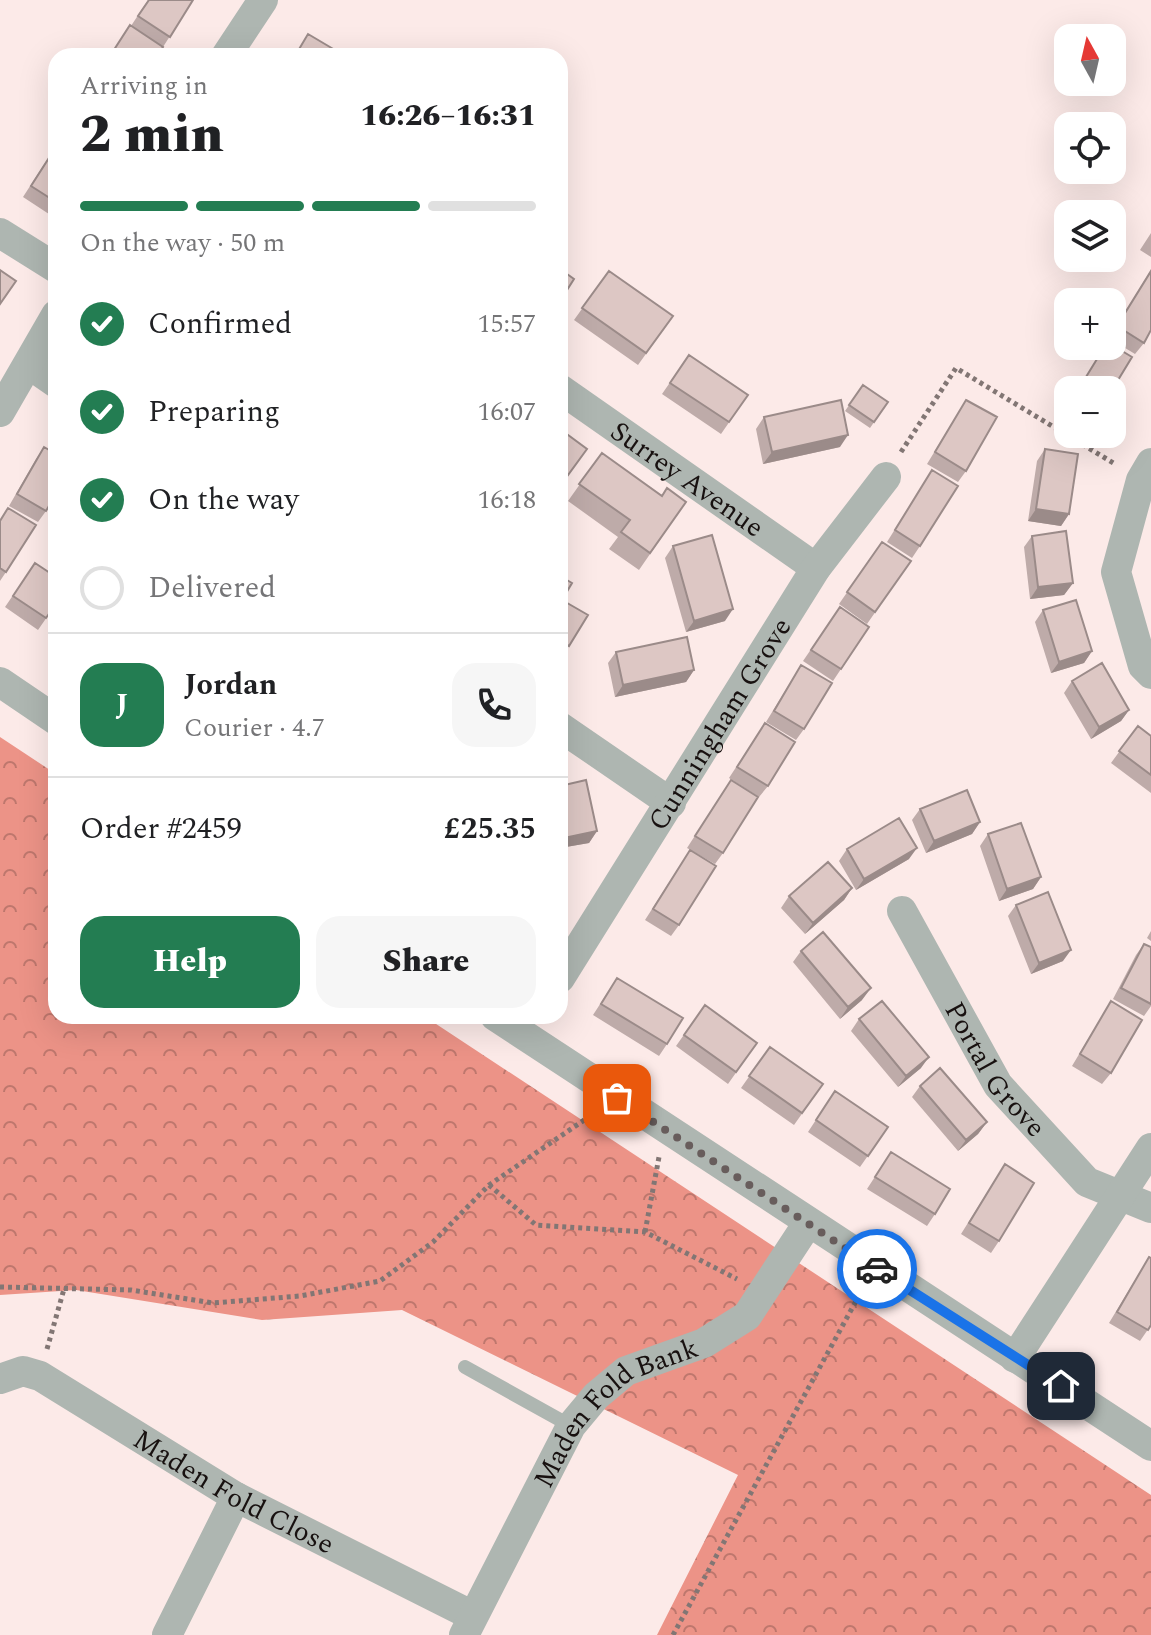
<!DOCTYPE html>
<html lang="en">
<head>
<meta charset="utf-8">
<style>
	body { margin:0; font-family:Spectral,serif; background:#f6f6f6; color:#202124; height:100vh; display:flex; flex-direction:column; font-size:30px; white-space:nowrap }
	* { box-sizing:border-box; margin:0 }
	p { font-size:26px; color:#757577 }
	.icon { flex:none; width:44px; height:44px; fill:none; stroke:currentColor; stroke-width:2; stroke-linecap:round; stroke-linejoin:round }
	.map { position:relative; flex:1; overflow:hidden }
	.side { position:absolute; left:48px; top:48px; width:520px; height:976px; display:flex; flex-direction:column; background:#fff; border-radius:24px; box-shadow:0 8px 32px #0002 }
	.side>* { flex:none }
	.needle { width:52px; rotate:352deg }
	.controls { position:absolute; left:1054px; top:24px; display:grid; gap:16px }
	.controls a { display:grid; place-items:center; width:72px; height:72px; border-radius:16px; background:#fff; box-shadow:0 8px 32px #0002; font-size:40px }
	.pin { position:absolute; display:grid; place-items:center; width:68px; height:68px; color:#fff; margin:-34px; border-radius:16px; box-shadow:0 4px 12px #0006 }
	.courier { position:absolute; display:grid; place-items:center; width:80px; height:80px; margin:-40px; border:6px solid #1a73e8; border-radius:50%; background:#fff; color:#222; box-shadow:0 2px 10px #0007 }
	.summary em { font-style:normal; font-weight:800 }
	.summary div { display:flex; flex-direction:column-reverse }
	.summary { display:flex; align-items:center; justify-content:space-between; height:136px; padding:0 32px }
	h1 { font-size:52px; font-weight:800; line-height:60px }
	.bar { display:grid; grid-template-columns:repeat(4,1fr); gap:12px 8px; align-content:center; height:96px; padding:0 32px }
	.bar i { height:10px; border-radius:6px; background:#e0e0e0 }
	.bar .selected { background:#237d52 }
	.bar p { grid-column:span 4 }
	.line { display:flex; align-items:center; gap:20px; padding:0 32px; border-top:2px solid #e0e0e0 }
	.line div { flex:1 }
	.round { display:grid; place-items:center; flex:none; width:84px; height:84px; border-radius:24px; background:#f6f6f6 }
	ol { padding:0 32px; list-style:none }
	li { display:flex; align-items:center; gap:24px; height:88px }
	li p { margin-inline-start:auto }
	li .icon { padding:8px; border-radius:50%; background:#237d52; color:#fff; stroke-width:4 }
	li:last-child { color:#757577 }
	li i { width:44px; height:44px; border:4px solid #e0e0e0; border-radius:50% }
	.button { display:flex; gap:16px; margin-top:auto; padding:16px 32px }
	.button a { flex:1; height:92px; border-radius:24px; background:#237d52; color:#fff; font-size:32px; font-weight:800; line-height:92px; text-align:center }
	.button a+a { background:#f6f6f6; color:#202124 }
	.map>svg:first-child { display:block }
</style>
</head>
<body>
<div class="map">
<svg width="1151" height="1635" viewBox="0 0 1151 1635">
	<defs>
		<pattern id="forest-crowns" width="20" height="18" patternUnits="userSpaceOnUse" patternTransform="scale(2)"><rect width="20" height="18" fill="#ec9387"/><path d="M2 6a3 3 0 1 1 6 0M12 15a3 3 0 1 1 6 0" fill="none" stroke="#be776d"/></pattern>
	</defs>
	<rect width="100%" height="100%" fill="#fceae8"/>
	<!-- forest -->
	<path fill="url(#forest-crowns)" d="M0 737 56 774V1016H424L1151 1495V1635H657L738 1475 402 1310 262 1320 76 1290 0 1295Z"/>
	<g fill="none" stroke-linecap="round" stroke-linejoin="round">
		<!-- path -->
		<path stroke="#827674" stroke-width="5" stroke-dasharray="4 4" stroke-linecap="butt" d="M901 452 956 368 1115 464
			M489 1185 536 1225 645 1232 737 1279
			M645 1232 659 1157
			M0 1287 131 1290 213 1303 300 1296 380 1281 433 1242 489 1185 593 1114
			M47 1349 64 1289
			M673 1635 861 1292"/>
		<!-- service -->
		<path stroke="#aeb6b1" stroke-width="14" d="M465 1367 571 1426"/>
		<!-- minor -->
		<g stroke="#aeb6b1" stroke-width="30">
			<path d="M226 56 263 0"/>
			<path d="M0 233 56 268"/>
			<path d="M30 365 56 383"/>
			<path id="s1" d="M560 389 816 568"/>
			<path d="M0 412 56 315"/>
			<path d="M1151 463 1141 480 1116 572 1143 666 1151 674"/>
			<path d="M0 682 56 720"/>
			<path d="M560 727 671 803"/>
			<path id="s2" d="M902 911 998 1085 1087 1182 1151 1208"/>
			<path id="s3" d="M560 978 816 568 886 477"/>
			<path d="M495 1016 1151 1446"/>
			<path d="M1015 1358 1151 1148"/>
			<path id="s4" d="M0 1379 23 1371 40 1376 236 1497 473 1616"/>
			<path d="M167 1635 236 1497"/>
			<path id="s5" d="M464 1635 571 1426 596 1396 626 1371 704 1343 747 1316 808 1223"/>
		</g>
	</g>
	<!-- wall -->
	<path fill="#beaba9" d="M148 0H193L163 47 131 26Z
		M56 146V217L55 218 23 197Z
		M1151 233V257L1140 250Z
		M1151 270 1144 343 1135 354 1112 340V333Z
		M609 271 673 316 638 365 574 320Z
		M689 355 748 395 721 434 662 394Z
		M863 385 888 402 870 428 845 411Z
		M966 400V471L958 482 927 464Z
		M1068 405V423L1060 418Z
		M764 417 840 447 763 464 756 429Z
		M560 429 587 449 560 486Z
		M44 447 46 511 38 522 9 506 36 459Z
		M1045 449 1069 514 1061 526 1028 521 1037 461Z
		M602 453 662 496 686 502 639 570 609 549 618 537 568 501Z
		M932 470 920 546 912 558 887 542Z
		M8 508 6 572 0 581V520Z
		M1032 536 1073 583 1064 595 1030 599 1024 547Z
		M882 542 911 561 867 624 839 604Z
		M673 546 725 621 686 632 665 558Z
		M35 563 56 604 38 630 5 607Z
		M560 576 569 646 561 658 560 657Z
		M840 607 869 627 833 681 803 661Z
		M1043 610 1092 651 1084 663 1051 673 1035 622Z
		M56 633V645L50 641Z
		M616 652 694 670 686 682 615 697 608 663Z
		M801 665 804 729 796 740 766 722Z
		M1072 681 1129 710 1121 721 1091 739 1064 693Z
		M765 723 768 786 759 797 729 778Z
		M1138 726 1151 736V793L1111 763Z
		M731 780 723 853 715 864 687 848Z
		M560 786 597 831 589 843 560 848Z
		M920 809 980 822 972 834 926 853 912 820Z
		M988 834 1041 877 1033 889 999 901 980 846Z
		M847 849 909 859 856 890 839 861Z
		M690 850 679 925 671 936 645 920Z
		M852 888 844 900 805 934 781 908 789 896Z
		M1016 905 1063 961 1031 974 1008 916Z
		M1151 931V941L1147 938Z
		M1144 944 1151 947V1006L1144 1016 1113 999 1136 955Z
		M801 951 862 1000 840 1019 793 962Z
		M617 978 667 1044 659 1056 593 1015Z
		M1111 1001V1073L1102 1084 1072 1066Z
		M705 1005 757 1043 728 1084 676 1046Z
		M859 1019 921 1068 898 1087 851 1031Z
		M770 1047 823 1084 794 1125 741 1088Z
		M920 1086 987 1122 978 1134 958 1151 912 1097Z
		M835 1091 888 1127 860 1167 808 1132Z
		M891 1152 935 1214 927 1226 867 1189Z
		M1005 1164 999 1241 991 1253 961 1234Z
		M1149 1257 1151 1325 1140 1341 1109 1323Z"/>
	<!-- shaded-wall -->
	<path fill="#9b8b89" d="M848 435 840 447 763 464 772 452Z
		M1036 509 1069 514 1061 526 1028 521Z
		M1073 583 1064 595 1030 599 1038 587Z
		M733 609 725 621 686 632 694 621Z
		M1092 651 1084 663 1051 673 1059 662Z
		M694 670 686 682 615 697 623 685Z
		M1129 710 1121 721 1091 739 1099 727Z
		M980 822 972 834 926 853 934 841Z
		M597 831 589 843 560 848V843L564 838Z
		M917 848 909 859 856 890 864 879Z
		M1041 877 1033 889 999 901 1007 889Z
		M852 888 844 900 805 934 813 923Z
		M1071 950 1063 961 1031 974 1039 963Z
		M871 988 862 1000 840 1019 848 1007Z
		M929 1057 921 1068 898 1087 906 1076Z
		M987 1122 978 1134 958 1151 966 1140Z"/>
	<!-- building -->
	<path fill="#ddc7c4" stroke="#9b8b89" stroke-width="2" d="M149 0H193L170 37 138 16Z
		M130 25 163 47 157 56H110Z
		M308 34 340 53 338 56H295Z
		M56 147V202L31 186Z
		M560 269 574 279 560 301Z
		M0 270 16 281 0 304Z
		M609 271 673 316 646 353 582 308Z
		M1151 271V330L1144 343 1117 326Z
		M1112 345 1132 357 1112 390H1078L1105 346H1112Z
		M689 355 748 395 729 422 670 383Z
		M863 385 888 402 874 422 849 405Z
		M841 400 848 435 772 452 764 417Z
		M966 400 997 417 966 471 935 452Z
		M560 429 587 449 568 475 560 469Z
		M44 447 56 454V494L46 511 17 494Z
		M1045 449 1078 454 1069 514 1036 509Z
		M602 453 662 496 667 488 686 502 650 553 621 532 630 520 579 484Z
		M932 470 958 486 920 546 895 530Z
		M8 508 36 525 6 572 0 568V521Z
		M1066 531 1073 583 1038 587 1032 536Z
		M712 535 733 609 694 621 673 546Z
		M882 542 911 561 875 612 847 592Z
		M35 563 56 577V604L46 618 13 596Z
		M560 576 572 583 562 600 588 615 569 646 560 640Z
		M1076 600 1092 651 1059 662 1043 610Z
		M840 607 869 627 841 669 811 650Z
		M687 637 694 670 623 685 616 652Z
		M1102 663 1129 710 1099 727 1072 681Z
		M801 665 832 683 804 729 774 711Z
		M765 723 795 742 768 786 737 767Z
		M1138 726 1151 736V775L1119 751Z
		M586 780 597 831 564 838 560 820V786Z
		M731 780 758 797 723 853 695 836Z
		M967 790 980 822 934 841 920 809Z
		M899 818 917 848 864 879 847 849Z
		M1021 823 1041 877 1007 889 988 834Z
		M690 850 716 866 679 925 653 909Z
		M828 862 852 888 813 923 789 896Z
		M1048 892 1071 950 1039 963 1016 905Z
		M823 932 871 988 848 1007 801 951Z
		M1144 944 1151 947V1004L1121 988Z
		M617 978 683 1018 667 1044 601 1004Z
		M882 1001 929 1057 906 1076 859 1019Z
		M1111 1001 1142 1020 1111 1073 1080 1054Z
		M705 1005 757 1043 736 1072 684 1035Z
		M770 1047 823 1084 802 1113 749 1076Z
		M940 1068 987 1122 966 1140 920 1086Z
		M835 1091 888 1127 868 1156 816 1120Z
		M891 1152 950 1189 935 1214 875 1177Z
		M1005 1164 1034 1183 999 1241 969 1223Z
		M1149 1257 1151 1258V1325L1148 1330 1117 1312Z"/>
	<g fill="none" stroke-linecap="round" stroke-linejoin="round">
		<!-- done -->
		<path stroke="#685d5c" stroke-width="8" stroke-dasharray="0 14.4" d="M617 1098 877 1269"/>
		<!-- route -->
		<path stroke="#1a73e8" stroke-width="10" d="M877 1269 1061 1386"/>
	</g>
	<g text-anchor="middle" stroke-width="7" stroke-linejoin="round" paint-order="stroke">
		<!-- street labels -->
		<g font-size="28" fill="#181110" stroke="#fcfcfc">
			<text dy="10" stroke="none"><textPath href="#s1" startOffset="156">Surrey Avenue</textPath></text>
			<text dy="10" stroke="none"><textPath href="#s3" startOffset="300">Cunningham Grove</textPath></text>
			<text dy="10" stroke="none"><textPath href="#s2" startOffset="184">Portal Grove</textPath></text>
			<text dy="10" stroke="none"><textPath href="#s5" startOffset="278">Maden Fold Bank</textPath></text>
			<text dy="10" stroke="none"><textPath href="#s4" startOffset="268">Maden Fold Close</textPath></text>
		</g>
	</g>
</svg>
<div class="controls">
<a><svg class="needle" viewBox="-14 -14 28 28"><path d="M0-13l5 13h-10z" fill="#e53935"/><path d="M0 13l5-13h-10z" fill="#757577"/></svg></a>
<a><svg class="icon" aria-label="locate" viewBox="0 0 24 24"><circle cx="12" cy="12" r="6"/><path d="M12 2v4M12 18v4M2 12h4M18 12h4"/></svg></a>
<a><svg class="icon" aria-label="layers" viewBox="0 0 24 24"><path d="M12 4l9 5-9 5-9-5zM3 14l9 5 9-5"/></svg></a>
<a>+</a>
<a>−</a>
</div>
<div class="pin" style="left:617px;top:1098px;background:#ea580c"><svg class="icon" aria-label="bag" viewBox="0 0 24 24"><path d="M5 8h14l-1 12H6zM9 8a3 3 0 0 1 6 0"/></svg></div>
<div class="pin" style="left:1061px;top:1386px;background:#1f2937"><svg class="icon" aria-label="home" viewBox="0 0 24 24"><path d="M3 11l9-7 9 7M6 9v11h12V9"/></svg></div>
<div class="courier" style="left:877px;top:1269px"><svg class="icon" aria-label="car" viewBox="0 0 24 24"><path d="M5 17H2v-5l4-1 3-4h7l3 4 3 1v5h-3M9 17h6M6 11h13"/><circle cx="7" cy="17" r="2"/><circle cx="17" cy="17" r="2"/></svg></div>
<section class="side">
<div class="summary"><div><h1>2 min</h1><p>Arriving in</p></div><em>16:26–16:31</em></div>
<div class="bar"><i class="selected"></i><i class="selected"></i><i class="selected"></i><i></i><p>On the way · 50 m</p></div>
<ol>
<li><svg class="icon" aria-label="check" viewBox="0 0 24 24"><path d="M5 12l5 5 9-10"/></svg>Confirmed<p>15:57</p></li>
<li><svg class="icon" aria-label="check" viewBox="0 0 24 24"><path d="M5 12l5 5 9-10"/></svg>Preparing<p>16:07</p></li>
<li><svg class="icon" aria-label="check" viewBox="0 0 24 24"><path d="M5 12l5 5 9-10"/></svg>On the way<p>16:18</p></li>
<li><i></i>Delivered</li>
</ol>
<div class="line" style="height:144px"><b class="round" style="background:#237d52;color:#fff">J</b><div><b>Jordan</b><p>Courier · 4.7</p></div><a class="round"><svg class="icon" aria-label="phone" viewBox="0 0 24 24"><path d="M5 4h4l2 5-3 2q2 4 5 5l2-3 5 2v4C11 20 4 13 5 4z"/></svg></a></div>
<div class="line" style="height:104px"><div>Order #2459</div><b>£25.35</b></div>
<div class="button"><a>Help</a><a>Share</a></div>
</section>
</div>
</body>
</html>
